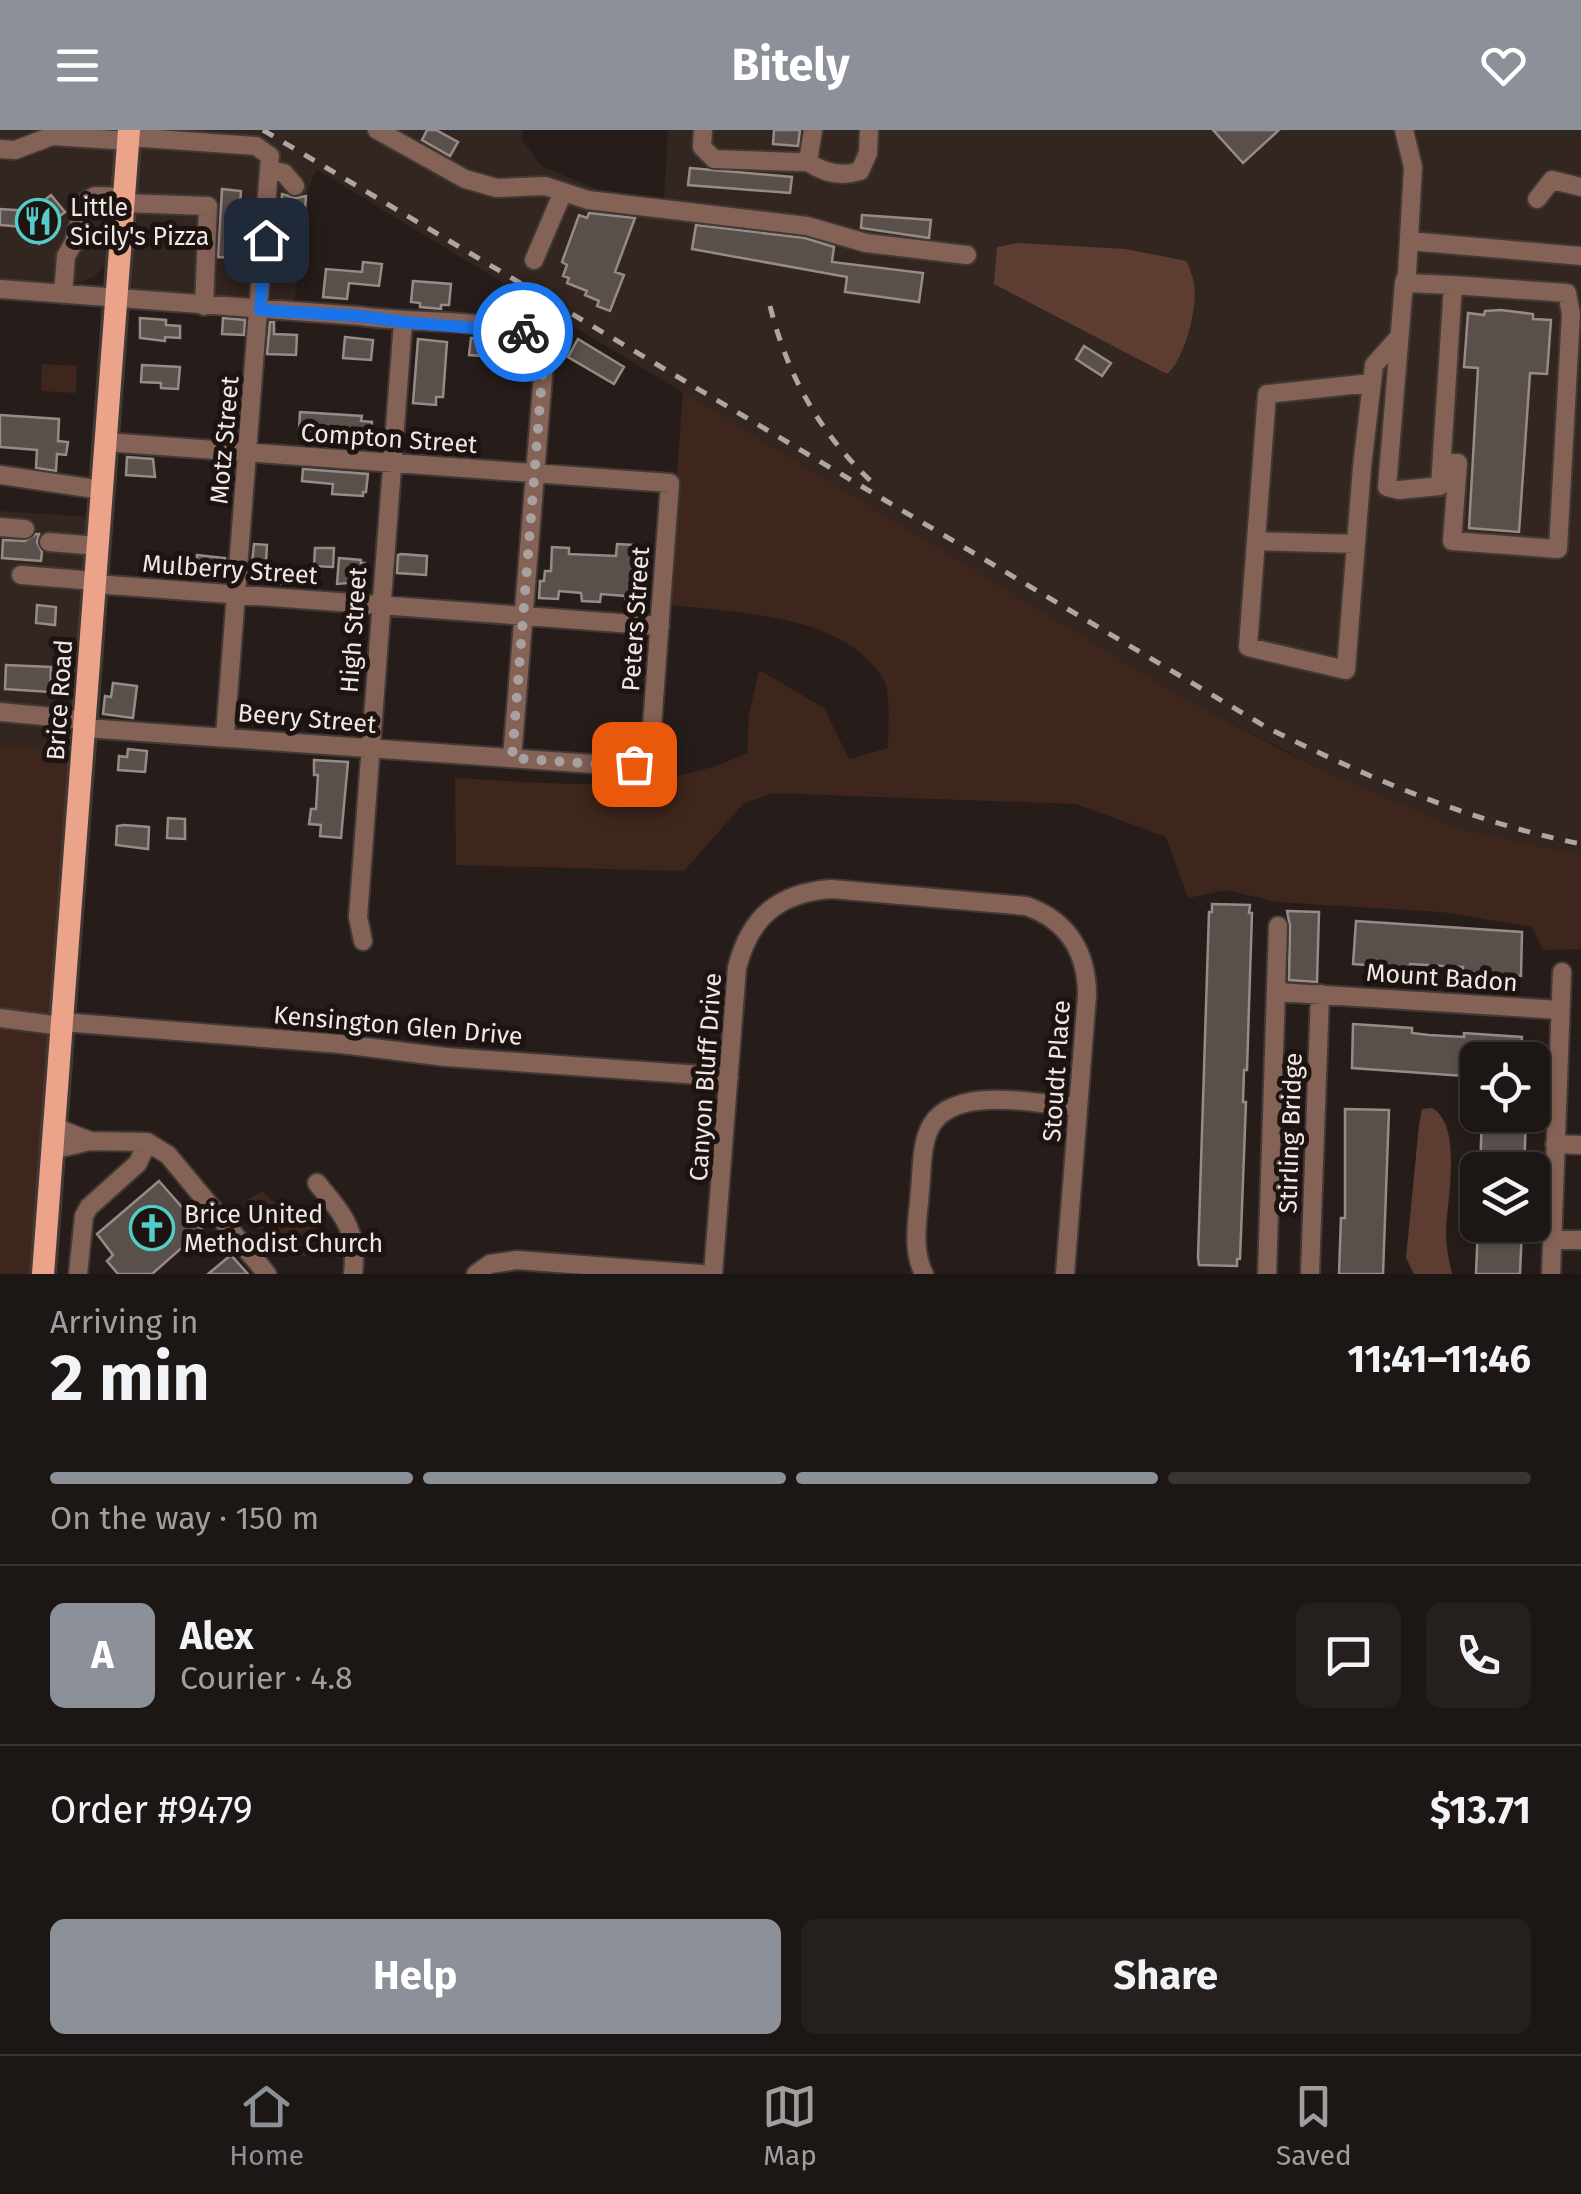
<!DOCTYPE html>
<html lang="en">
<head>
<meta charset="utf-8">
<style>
	body { margin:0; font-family:"Fira Sans",sans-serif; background:#251f1d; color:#f1f3f6; height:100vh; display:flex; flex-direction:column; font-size:38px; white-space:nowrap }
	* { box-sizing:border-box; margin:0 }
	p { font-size:32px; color:#a09fa0 }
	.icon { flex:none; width:55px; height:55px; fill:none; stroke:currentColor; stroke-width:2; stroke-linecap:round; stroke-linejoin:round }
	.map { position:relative; height:1144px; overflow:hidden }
	.drawer { display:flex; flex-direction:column; background:#1c1614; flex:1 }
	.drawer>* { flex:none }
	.fabs { position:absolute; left:1460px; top:912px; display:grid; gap:20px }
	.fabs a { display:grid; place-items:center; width:90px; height:90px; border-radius:15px; background:#1c1614; box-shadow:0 2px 8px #0004,0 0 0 2px #3a3534; font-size:50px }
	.pin { position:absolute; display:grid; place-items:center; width:85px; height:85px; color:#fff; margin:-42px; border-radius:20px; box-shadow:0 5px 15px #0006 }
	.courier { position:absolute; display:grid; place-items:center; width:100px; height:100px; margin:-50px; border:8px solid #1a73e8; border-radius:50%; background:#fff; color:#222; box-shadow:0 2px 12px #0007 }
	.overview em { font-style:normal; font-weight:700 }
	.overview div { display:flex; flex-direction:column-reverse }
	.overview { display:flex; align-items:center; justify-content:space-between; height:170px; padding:0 50px }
	h1 { font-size:65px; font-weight:700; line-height:75px }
	.bar { display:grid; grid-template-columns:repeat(4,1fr); gap:15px 10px; align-content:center; height:120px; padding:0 50px }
	.bar i { height:12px; border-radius:8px; background:#3a3534 }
	.bar .active { background:#8c9099 }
	.bar p { grid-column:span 4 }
	.line { display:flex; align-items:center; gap:25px; padding:0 50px; border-top:2px solid #3a3534 }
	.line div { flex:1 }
	.round { display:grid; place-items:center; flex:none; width:105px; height:105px; border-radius:15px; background:#251f1d }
	.action { display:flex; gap:20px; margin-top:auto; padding:20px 50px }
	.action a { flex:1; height:115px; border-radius:15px; background:#8c9099; color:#fff; font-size:40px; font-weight:700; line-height:115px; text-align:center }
	.action a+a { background:#251f1d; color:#f1f3f6 }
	header { display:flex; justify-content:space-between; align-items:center; height:130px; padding:0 50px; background:#8c9099; color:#fff; font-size:45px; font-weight:700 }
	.tabs { display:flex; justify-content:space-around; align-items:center; height:140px; border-top:2px solid #3a3534; background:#1c1614; font-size:28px; color:#a09fa0 }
	.tabs a { display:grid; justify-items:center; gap:5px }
	.tabs .active { color:#8c9099 }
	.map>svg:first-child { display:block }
</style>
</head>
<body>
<header><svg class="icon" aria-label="menu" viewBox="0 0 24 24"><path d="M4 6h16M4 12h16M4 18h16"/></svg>Bitely<svg class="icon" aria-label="heart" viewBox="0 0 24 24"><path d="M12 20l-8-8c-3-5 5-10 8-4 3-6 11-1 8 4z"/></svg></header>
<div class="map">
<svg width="1581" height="1144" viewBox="0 0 1581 1144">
	<rect width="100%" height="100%" fill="#261d1a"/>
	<!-- built -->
	<path fill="#33251f" d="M0 0H118L105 135 95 146 79 153 0 149Z
		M139 0H523L522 10 541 36 606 63 664 69 668 0H1581V724L1458 699 1303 630 1172 561 316 39 306 66 294 175 131 177Z
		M0 381 91 387 73 620 0 616Z"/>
	<!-- green -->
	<path fill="#3f261d" d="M42 234 77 236 76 263 41 261Z
		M683 262 1172 561 1293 626 1458 699 1581 724V819L1543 820 1532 797 1441 782 1277 772 1227 760 1188 768 1166 707 1076 674 772 663 743 674 684 741 456 735 455 648C549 653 660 666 747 623L749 584 759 540 824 578 849 629 888 618C888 603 891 562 884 550 843 482 737 484 667 474Z
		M0 616 73 620 30 1144H0Z
		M262 1061 278 1076H303C315 1088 322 1114 308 1126L283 1124 259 1097 262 1093 243 1073Z"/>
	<!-- water -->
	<path fill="#5d3d31" d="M1018 113 1125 119 1187 131C1189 138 1193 146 1194 154 1198 177 1185 229 1167 244L994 154 997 117Z
		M1432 978C1464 996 1446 1073 1446 1105 1446 1118 1449 1131 1452 1144H1414L1406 1128 1419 995 1422 979Z"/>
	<!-- building -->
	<path fill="#594f4b" stroke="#978b87" stroke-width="2.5" d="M427 0H436L458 12 450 26 422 10Z
		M774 0H800L798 16 773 14Z
		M1213 0H1279L1243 33Z
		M690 38 792 47 790 63 688 55Z
		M222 59 241 61 236 128 218 127Z
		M282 64 296 68 306 66 302 121 278 119Z
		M51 65 65 82 52 92 57 99 39 114 24 97 0 95V79L31 81Z
		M589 83 635 88 615 142 624 145 610 181 597 176 599 171 585 165 587 161 567 153 569 148 563 146 567 135 562 132 579 85 587 88Z
		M862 85 931 90 929 108 861 98Z
		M696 95 805 108 834 117 832 132 923 143 919 172 845 162 847 147 692 119Z
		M363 132 382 134 379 156 349 153 347 169 323 167 326 139 362 142Z
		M413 151 451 154 449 175H441V179L420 177V173L411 172Z
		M1501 180 1533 184V189L1551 190 1547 244 1530 243 1519 402 1469 398 1478 238 1464 237 1468 183 1484 185 1485 181Z
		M140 188 166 190V195L180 196V208L165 207V211L140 208Z
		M223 188 245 190 244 205 222 204Z
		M270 192H274V204L297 205 296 225 267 224Z
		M345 207 373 210 371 230 343 228Z
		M471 208 498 211 496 227 469 225Z
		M418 209 447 212 443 267H436V275L413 273Z
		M578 209 624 237 614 254 568 227Z
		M1084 216 1111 233 1102 246 1076 229Z
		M142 235 180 237 178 259 161 258V253L141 252Z
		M300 282 362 286 361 291 372 292 371 304 349 302V309L336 308 337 303 299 300Z
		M0 285 59 289 58 311 68 312 66 325 57 324 56 341 36 338 37 320 0 317Z
		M127 327 153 329 155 347 126 345Z
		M303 339 368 344 366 362H363V366L332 364 333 354 302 351Z
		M36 404H39L37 412 42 422 41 431 2 428 3 410 25 411Z
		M254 414 267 415 266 433 272 434V439L281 440 280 454 250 451Z
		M617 414 634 415 632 442 648 443 644 475 626 474 625 466 601 464 600 472 582 471 581 463 559 461 558 469 539 468 540 451H544L545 441H551L552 417 569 418V424L616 426Z
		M315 418H334L333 437 314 436Z
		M401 424 427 426 426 445 397 443 398 425Z
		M197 425 225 428V447L196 444Z
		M339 428 361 430V433H365L360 452 337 454Z
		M37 475 56 477 55 495 36 493Z
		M6 535 51 537 50 562 5 559Z
		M113 553 137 556 133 588 103 584 105 566 111 567Z
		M128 619 147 621 145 642 118 640 119 626 127 627Z
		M314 630 348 632 341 708 320 706 321 695 309 694 311 679H316L318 645H314Z
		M168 688 185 689V709L167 708Z
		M124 695 149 697 148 719 116 715 117 696Z
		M1212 774 1250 775 1249 783H1252L1247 940H1244L1243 972H1246L1240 1129H1237V1136L1199 1135 1198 1128 1209 782H1212Z
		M1287 781 1319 782 1317 852 1289 850 1290 796Z
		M1356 791 1522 802 1521 846 1462 842 1463 837 1445 836 1410 834V838L1353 834Z
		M1353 894 1412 898V903L1429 905 1464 907V903L1522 907 1520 930H1478V947L1352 938Z
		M1345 979 1389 980 1383 1144H1339L1341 1088H1345Z
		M1482 986 1526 988 1524 1040H1480Z
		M159 1051 202 1100 152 1144H118L107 1131 113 1125 97 1104Z
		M1478 1095 1522 1097 1520 1144H1476Z
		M231 1125 248 1144H208Z"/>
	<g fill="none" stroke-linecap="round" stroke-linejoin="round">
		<defs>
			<path id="minor" d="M377 0 465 49 497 58 545 56 588 70 807 96 866 113 967 125
				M703 0 702 17 714 29 796 32H808L813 0
				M129 7 256 16 270 26 225 606
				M0 19 15 20 52 6 129 11
				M808 32C824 43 842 47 860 41L868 23 869 0
				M271 40 284 43 295 56
				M1537 69 1552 50 1581 57
				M124 73 208 76 204 176
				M1409 111 1581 126
				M534 130 563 62
				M1404 153 1453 155 1440 356 1399 360 1387 357 1404 153 1407 144 1413 37 1404 0
				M0 159 360 186C417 194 479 188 534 205L545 221 512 628
				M63 164 66 126 74 112 85 72 95 66 124 67
				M1371 253 1267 264 1248 517 1346 540 1362 337 1374 235 1399 207
				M1442 332 1458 333 1452 411 1558 419 1571 184 1567 163 1453 155
				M0 345 102 360
				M0 397 25 399
				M1256 411 1356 414
				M49 412 98 416
				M21 445 95 451
				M95 454 660 496
				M0 582 85 590
				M85 598 622 636 634 634 643 628 651 610 670 353 106 312
				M363 811 358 787 403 192
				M1277 862 1560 880
				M0 888 61 896
				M62 892 341 914 446 927 729 947
				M90 1011 147 1012 168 1025 267 1144
				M1555 1014 1581 1015
				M52 1020 90 1011 54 997
				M317 1053C344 1086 358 1100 353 1144
				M1552 1110H1581
				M78 1144 84 1086 89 1077 138 1033 147 1012
				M476 1144 490 1134 517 1130 702 1144
				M713 1144 737 838C750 786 779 763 831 759L1026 776C1067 790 1087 822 1087 865L1065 1144
				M924 1144C911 1119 918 1088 920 1061 922 1041 921 1018 929 1000 949 953 1036 974 1078 977
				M1267 1144 1278 796
				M1310 1144 1320 864
				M1551 1144 1562 842"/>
			<path id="major" d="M43 1144 129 0"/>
		</defs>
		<!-- minor casing -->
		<use href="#minor" stroke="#423937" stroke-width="22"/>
		<!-- major casing -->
		<use href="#major" stroke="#423937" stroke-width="28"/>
		<!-- minor -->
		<use href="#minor" stroke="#846255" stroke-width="18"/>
		<!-- major -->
		<use href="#major" stroke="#eba489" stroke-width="22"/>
		<!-- rail -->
		<path stroke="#aea6a4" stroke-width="5" stroke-dasharray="12 12" stroke-linecap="butt" d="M263 0 1266 597C1366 647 1471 692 1581 714
			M770 176C788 247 820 304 874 354"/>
	</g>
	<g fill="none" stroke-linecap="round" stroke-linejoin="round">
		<!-- done -->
		<path stroke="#a9a19f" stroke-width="10" stroke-dasharray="0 18" d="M523 202 534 205 544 222 512 628 622 636 634 634"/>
		<!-- route -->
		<path stroke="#1a73e8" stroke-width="12" d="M266 110 260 180 360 186 403 192 523 202"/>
	</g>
	<!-- icons -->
	<defs>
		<symbol id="restaurant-ring" viewBox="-11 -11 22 22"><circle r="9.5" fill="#1d1411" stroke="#53cdc9" stroke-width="1.5"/><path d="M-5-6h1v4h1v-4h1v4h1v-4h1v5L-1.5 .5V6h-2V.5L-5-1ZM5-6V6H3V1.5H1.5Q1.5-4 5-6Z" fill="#53cdc9"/></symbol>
		<symbol id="church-ring" viewBox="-11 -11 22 22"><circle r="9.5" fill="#1d1411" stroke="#53cdc9" stroke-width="1.5"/><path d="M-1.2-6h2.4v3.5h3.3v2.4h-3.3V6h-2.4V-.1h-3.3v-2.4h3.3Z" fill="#53cdc9"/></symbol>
	</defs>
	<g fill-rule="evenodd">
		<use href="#restaurant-ring" x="13" y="66" width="50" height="50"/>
		<use href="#church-ring" x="127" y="1073" width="50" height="50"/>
	</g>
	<g text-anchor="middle" stroke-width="10" stroke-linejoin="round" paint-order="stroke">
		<!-- poi labels -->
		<g font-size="25" fill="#efe8e6" stroke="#1d1411" text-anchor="start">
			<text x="70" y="86">Little<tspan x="70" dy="29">Sicily's Pizza</tspan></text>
			<text x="184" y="1093">Brice United<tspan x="184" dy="29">Methodist Church</tspan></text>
		</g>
		<!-- street labels -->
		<g font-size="25" fill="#efe8e6" stroke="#1d1411">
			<text transform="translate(389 308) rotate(4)" y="9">Compton Street</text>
			<text transform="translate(224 310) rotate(-85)" y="9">Motz Street</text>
			<text transform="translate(230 439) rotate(4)" y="9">Mulberry Street</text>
			<text transform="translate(635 489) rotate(-86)" y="9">Peters Street</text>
			<text transform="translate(353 500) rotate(-86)" y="9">High Street</text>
			<text transform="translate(59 570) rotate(-86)" y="9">Brice Road</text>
			<text transform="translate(307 588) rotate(5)" y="9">Beery Street</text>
			<text transform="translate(1442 847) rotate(4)" y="9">Mount Badon</text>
			<text transform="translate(398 895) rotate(5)" y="9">Kensington Glen Drive</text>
			<text transform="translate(1056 941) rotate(-86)" y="9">Stoudt Place</text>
			<text transform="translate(705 947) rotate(-86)" y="9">Canyon Bluff Drive</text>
			<text transform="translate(1290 1003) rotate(-88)" y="9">Stirling Bridge</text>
		</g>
	</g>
</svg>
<div class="fabs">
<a><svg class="icon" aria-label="locate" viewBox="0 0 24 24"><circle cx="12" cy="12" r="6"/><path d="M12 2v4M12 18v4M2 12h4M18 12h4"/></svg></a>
<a><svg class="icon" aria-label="layers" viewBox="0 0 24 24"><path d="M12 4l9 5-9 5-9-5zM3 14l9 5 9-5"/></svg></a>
</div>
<div class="pin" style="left:634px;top:634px;background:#ea580c"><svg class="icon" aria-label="bag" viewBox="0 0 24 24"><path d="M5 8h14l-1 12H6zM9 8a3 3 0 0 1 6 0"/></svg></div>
<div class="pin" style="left:266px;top:110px;background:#1f2937"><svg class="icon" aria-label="home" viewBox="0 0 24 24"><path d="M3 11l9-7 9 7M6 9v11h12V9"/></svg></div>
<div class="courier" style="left:523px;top:202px"><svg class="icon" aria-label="bike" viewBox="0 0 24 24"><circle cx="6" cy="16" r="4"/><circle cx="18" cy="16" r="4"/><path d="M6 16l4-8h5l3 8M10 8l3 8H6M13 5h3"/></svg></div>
</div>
<section class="drawer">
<div class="overview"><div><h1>2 min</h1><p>Arriving in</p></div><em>11:41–11:46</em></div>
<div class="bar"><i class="active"></i><i class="active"></i><i class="active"></i><i></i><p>On the way · 150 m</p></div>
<div class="line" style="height:180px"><b class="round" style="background:#8c9099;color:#fff">A</b><div><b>Alex</b><p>Courier · 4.8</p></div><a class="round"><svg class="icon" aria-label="chat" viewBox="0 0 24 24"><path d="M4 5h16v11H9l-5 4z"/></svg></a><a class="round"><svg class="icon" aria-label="phone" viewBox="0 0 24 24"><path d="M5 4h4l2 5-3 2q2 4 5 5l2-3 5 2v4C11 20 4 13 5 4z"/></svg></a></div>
<div class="line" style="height:130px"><div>Order #9479</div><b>$13.71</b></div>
<div class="action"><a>Help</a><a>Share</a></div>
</section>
<nav class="tabs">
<a class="active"><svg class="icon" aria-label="home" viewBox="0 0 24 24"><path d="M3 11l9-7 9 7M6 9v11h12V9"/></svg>Home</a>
<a><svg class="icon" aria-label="map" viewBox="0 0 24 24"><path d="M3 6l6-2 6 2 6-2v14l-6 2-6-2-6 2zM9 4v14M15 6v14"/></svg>Map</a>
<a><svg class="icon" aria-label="saved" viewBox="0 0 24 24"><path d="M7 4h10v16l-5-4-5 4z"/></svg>Saved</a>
</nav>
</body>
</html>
